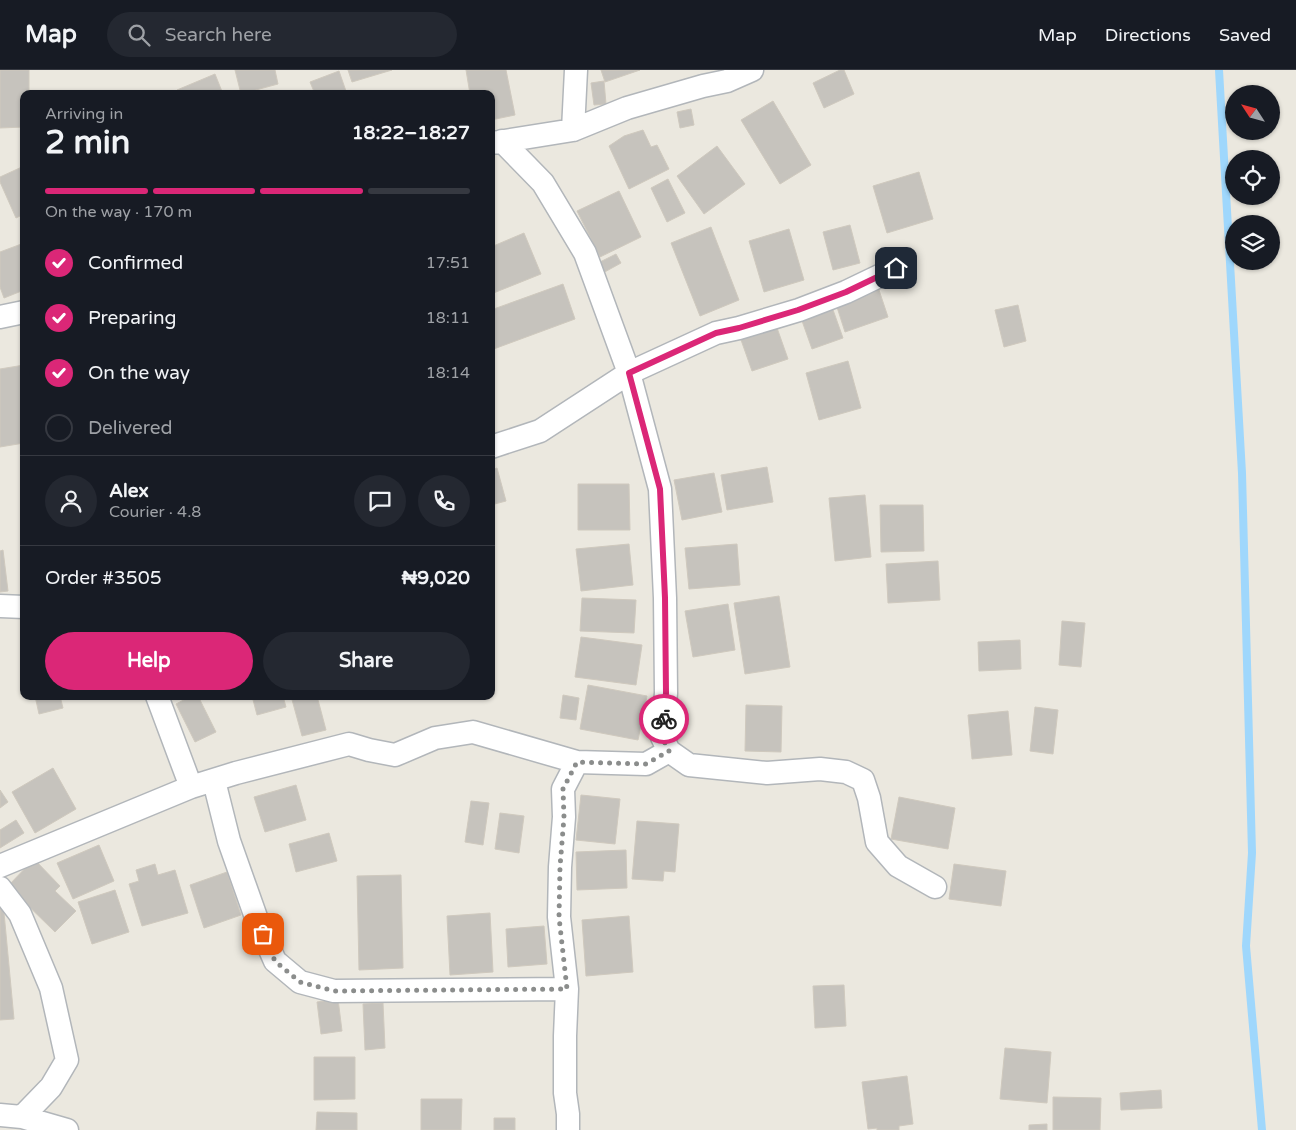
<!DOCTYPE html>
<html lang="en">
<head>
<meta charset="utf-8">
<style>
	body { margin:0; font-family:"Varela Round",sans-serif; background:#242831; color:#f1f3f6; height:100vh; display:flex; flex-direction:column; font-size:19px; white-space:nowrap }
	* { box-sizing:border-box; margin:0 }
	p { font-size:16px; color:#9ea1a6 }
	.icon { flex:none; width:28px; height:28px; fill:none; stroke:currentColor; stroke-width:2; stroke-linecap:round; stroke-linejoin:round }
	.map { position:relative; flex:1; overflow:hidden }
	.side { position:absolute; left:20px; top:20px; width:475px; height:610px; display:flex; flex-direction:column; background:#171b24; border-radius:10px; box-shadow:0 1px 4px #0004 }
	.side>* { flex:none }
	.needle { width:32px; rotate:306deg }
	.fabs { position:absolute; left:1225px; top:15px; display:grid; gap:10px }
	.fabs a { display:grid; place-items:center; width:55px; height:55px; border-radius:50%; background:#171b24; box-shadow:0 1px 4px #0004; font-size:25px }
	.pin { position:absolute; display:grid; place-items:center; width:42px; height:42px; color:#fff; margin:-21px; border-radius:10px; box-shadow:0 2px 8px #0006 }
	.courier { position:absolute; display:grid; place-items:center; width:50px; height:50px; margin:-25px; border:4px solid #db2777; border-radius:50%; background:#fff; color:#222; box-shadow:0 1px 6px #0007 }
	.summary em { font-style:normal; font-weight:700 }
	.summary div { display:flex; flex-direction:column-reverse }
	.summary { display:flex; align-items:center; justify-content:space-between; height:85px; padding:0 25px }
	h1 { font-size:32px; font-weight:700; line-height:38px }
	.bar { display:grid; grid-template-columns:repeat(4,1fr); gap:8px 5px; align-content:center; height:60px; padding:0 25px }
	.bar i { height:6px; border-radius:4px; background:#363941 }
	.bar .on { background:#db2777 }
	.bar p { grid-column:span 4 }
	.line { display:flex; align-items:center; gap:12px; padding:0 25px; border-top:1px solid #363941 }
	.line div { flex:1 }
	.round { display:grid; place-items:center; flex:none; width:52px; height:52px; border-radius:26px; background:#242831 }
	ol { padding:0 25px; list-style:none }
	li { display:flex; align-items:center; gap:15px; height:55px }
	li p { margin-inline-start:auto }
	li .icon { padding:5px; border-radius:50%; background:#db2777; color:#fff; stroke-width:4 }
	li:last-child { color:#9ea1a6 }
	li i { width:28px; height:28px; border:2px solid #363941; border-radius:50% }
	.button { display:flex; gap:10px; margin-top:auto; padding:10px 25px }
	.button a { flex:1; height:58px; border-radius:30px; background:#db2777; color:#fff; font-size:20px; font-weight:700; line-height:58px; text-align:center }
	.button a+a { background:#242831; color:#f1f3f6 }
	header { display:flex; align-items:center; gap:30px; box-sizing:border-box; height:70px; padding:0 25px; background:#171b24; border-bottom:1px solid #363941 }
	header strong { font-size:24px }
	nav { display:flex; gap:28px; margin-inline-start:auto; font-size:18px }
	.search { width:350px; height:45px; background:#242831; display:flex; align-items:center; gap:12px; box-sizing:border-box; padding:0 18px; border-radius:28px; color:#9ea1a6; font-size:19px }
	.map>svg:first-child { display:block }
</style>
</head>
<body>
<header>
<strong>Map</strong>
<div class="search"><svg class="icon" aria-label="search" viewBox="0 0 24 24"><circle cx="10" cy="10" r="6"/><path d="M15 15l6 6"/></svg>Search here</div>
<nav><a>Map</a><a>Directions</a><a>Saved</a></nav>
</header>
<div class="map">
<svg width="1296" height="1060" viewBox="0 0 1296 1060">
	<rect width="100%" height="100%" fill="#ebe8df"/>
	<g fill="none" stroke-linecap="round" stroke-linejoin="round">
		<!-- stream -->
		<path stroke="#9fd7fc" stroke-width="8" d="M1219 0 1242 403 1252 783 1246 876 1262 1060"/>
	</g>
	<!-- building -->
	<path fill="#c6c3bd" stroke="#cfc9be" d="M0 0H29V24H24V57L0 58Z
		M235 0H275L278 14 241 24Z
		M348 0H392L352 12Z
		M466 0H506L515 45 491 50V24H470Z
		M601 0H640L605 12Z
		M840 0H844L854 24 824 38 813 13Z
		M339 1 347 24H315L310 12Z
		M215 4 223 24H179L177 20Z
		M604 11 606 34 594 35 591 13Z
		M773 31 811 95 780 114 741 50Z
		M691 39 694 55 680 58 677 42Z
		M643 60 651 77 657 75 669 99 629 119 609 76 624 66Z
		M717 76 745 114 704 144 677 106Z
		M24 96V144L16 148 0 112V107Z
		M919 102 933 149 887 163 873 116Z
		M668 109 685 143 667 152 651 118Z
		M619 121 641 167 600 187 577 141Z
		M850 155 860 193 833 200 823 162Z
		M711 157 739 230 700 246 671 173Z
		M789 159 804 210 764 222 749 171Z
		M524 163 541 204 491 224V177Z
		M24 173V220L4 228 0 217V182Z
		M616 184 621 193 601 204 596 194Z
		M563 214 575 249 491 280V240Z
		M879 220 888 247 845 262 836 234Z
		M1018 235 1026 271 1004 277 995 240Z
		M832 237 843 268 812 279 801 248Z
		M776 255 788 289 752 301 740 267Z
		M848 291 861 338 819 350 806 303Z
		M24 295V373L0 377V299Z
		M767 397 773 432 727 440 721 405Z
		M497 398 506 431 491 435V400Z
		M714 403 722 442 682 450 674 410Z
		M578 414H629L630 460H578Z
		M865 425 871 487 835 491 829 428Z
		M880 435H923L924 481 881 482Z
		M629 474 633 515 581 521 576 479Z
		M737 474 740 515 689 519 685 478Z
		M3 480 8 521 0 522V481Z
		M938 491 940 530 888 533 886 494Z
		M779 526 790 597 745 604 734 533Z
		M582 528 636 530 634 563 580 561Z
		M728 534 735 580 693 587 685 541Z
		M1062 551 1085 553 1081 597 1059 595Z
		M581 567 642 575 636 615 575 607Z
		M1020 570 1021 599 979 601 978 572Z
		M588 615 647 626 638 670 580 659Z
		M563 625 579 628 576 650 560 648Z
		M35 626H60L63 638 39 644Z
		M191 626H198L216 662 195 672 176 634Z
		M252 626H283L286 637 257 645Z
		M291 626H317L326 660 302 666Z
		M746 635 782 636 781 682 745 681Z
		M1035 637 1058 640 1053 684 1030 681Z
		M1008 641 1012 685 972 689 968 645Z
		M53 698 76 739 35 763 12 722Z
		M296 715 306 750 265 762 254 727Z
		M0 720 8 732 0 738Z
		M581 725 620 729 615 774 576 770Z
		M899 727 955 738 948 779 891 769Z
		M471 731 489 733 483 775 465 772Z
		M500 743 524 746 519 783 495 779Z
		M16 750 24 763 0 778V760Z
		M637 751 679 754 675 802 664 801 663 811 632 809Z
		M329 763 337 791 296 802 289 774Z
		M99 775 114 811 73 829 57 793Z
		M626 780 627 818 577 820 576 782Z
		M34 789 60 816 55 821 76 841 55 862 8 816Z
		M155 794 158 805 175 800 188 843 142 856 129 814 139 811 136 800Z
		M954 794 1006 801 1001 836 949 829Z
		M227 802 241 845 204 858 190 815Z
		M401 805 403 898 359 900 357 806Z
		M115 820 129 862 92 874 78 832Z
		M3 832 14 949 0 950V833Z
		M490 843 493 902 450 905 447 846Z
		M629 846 633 902 586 906 582 850Z
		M544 856 547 894 508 897 506 859Z
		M844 915 846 956 815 958 813 916Z
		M338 929 342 961 321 964 317 932Z
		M383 933 385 978 365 980 363 934Z
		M1005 978 1051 982 1047 1033 1000 1029Z
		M314 987H355V1029L314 1030Z
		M907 1006 913 1054 899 1056V1060H877V1058L868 1059 862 1012Z
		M1161 1020 1162 1038 1121 1040 1120 1023Z
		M1053 1027 1101 1028 1100 1060H1053Z
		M421 1029H462L461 1060H421Z
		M317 1042 357 1043V1060H316Z
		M494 1048H515V1060H494Z
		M1047 1054V1060H1029V1055Z"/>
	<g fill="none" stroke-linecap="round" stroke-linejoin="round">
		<defs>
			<path id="minor" d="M573 60 576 0
				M502 71 543 113 585 183 629 303 660 419 665 528 666 623 662 667 669 681 689 695 767 703 820 699 846 702 863 710 869 728 877 772 898 796 935 817
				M492 73 573 60 627 38 703 16 727 11 752 0
				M0 247 24 242
				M491 377 540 361 629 303 716 263 739 258 799 240 846 222 896 198
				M0 536 24 537
				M157 626 191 717
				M214 711 229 771 257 850 275 891 300 912 334 921 567 919
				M0 796 191 717 236 703 349 674 369 680 395 685 435 668 473 662 577 692 646 694 669 681
				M0 818 20 844 51 918 67 990 51 1017 22 1047
				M0 1045 22 1047 67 1060
				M568 1060V1044L565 1023V966L567 919 559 847 560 797 564 747 563 719 577 692"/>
		</defs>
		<!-- minor casing -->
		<use href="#minor" stroke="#b2b6ba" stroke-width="25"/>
		<!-- minor -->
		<use href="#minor" stroke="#fff" stroke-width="22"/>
	</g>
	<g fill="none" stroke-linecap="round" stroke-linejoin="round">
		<!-- done -->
		<path stroke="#8b8d8c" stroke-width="5" stroke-dasharray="0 9" d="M263 864 275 891 300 912 334 921 567 919 559 847 560 797 564 747 563 719 577 692 646 694 669 681 662 667 664 649"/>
		<!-- route -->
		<path stroke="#db2777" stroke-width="6" d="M664 649 666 623 665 528 660 419 629 303 716 263 739 258 798 240 846 222 896 198"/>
	</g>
</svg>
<div class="fabs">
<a><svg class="needle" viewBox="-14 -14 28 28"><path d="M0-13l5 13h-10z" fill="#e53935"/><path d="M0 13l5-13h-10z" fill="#9ea1a6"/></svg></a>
<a><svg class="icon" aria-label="locate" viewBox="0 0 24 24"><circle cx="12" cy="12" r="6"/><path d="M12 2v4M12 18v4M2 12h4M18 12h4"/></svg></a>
<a><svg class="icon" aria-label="layers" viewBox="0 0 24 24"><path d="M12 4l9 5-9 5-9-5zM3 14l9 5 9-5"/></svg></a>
</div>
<div class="pin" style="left:263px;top:864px;background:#ea580c"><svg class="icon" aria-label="bag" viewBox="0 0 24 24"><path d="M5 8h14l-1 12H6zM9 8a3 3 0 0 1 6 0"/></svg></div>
<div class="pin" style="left:896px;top:198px;background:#1f2937"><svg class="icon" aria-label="home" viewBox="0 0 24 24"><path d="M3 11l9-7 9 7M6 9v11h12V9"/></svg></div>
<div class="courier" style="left:664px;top:649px"><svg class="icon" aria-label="bike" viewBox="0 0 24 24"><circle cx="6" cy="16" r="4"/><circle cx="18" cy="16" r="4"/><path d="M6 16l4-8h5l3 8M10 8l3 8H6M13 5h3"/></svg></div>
<section class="side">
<div class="summary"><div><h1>2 min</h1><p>Arriving in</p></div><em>18:22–18:27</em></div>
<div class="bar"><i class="on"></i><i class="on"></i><i class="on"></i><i></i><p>On the way · 170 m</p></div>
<ol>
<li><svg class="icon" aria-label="check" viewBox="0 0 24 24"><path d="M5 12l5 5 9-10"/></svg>Confirmed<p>17:51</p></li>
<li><svg class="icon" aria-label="check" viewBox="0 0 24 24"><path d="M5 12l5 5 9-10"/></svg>Preparing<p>18:11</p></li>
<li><svg class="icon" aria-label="check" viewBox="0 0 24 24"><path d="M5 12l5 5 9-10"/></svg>On the way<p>18:14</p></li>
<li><i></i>Delivered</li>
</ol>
<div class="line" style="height:90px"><a class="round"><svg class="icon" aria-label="person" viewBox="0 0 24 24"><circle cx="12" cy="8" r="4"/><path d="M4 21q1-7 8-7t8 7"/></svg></a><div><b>Alex</b><p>Courier · 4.8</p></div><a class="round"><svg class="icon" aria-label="chat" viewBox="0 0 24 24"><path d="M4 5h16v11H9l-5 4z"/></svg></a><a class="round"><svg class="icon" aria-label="phone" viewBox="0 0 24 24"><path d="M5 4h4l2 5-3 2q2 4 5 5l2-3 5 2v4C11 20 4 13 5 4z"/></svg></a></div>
<div class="line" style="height:65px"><div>Order #3505</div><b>₦9,020</b></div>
<div class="button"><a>Help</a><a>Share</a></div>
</section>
</div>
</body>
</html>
